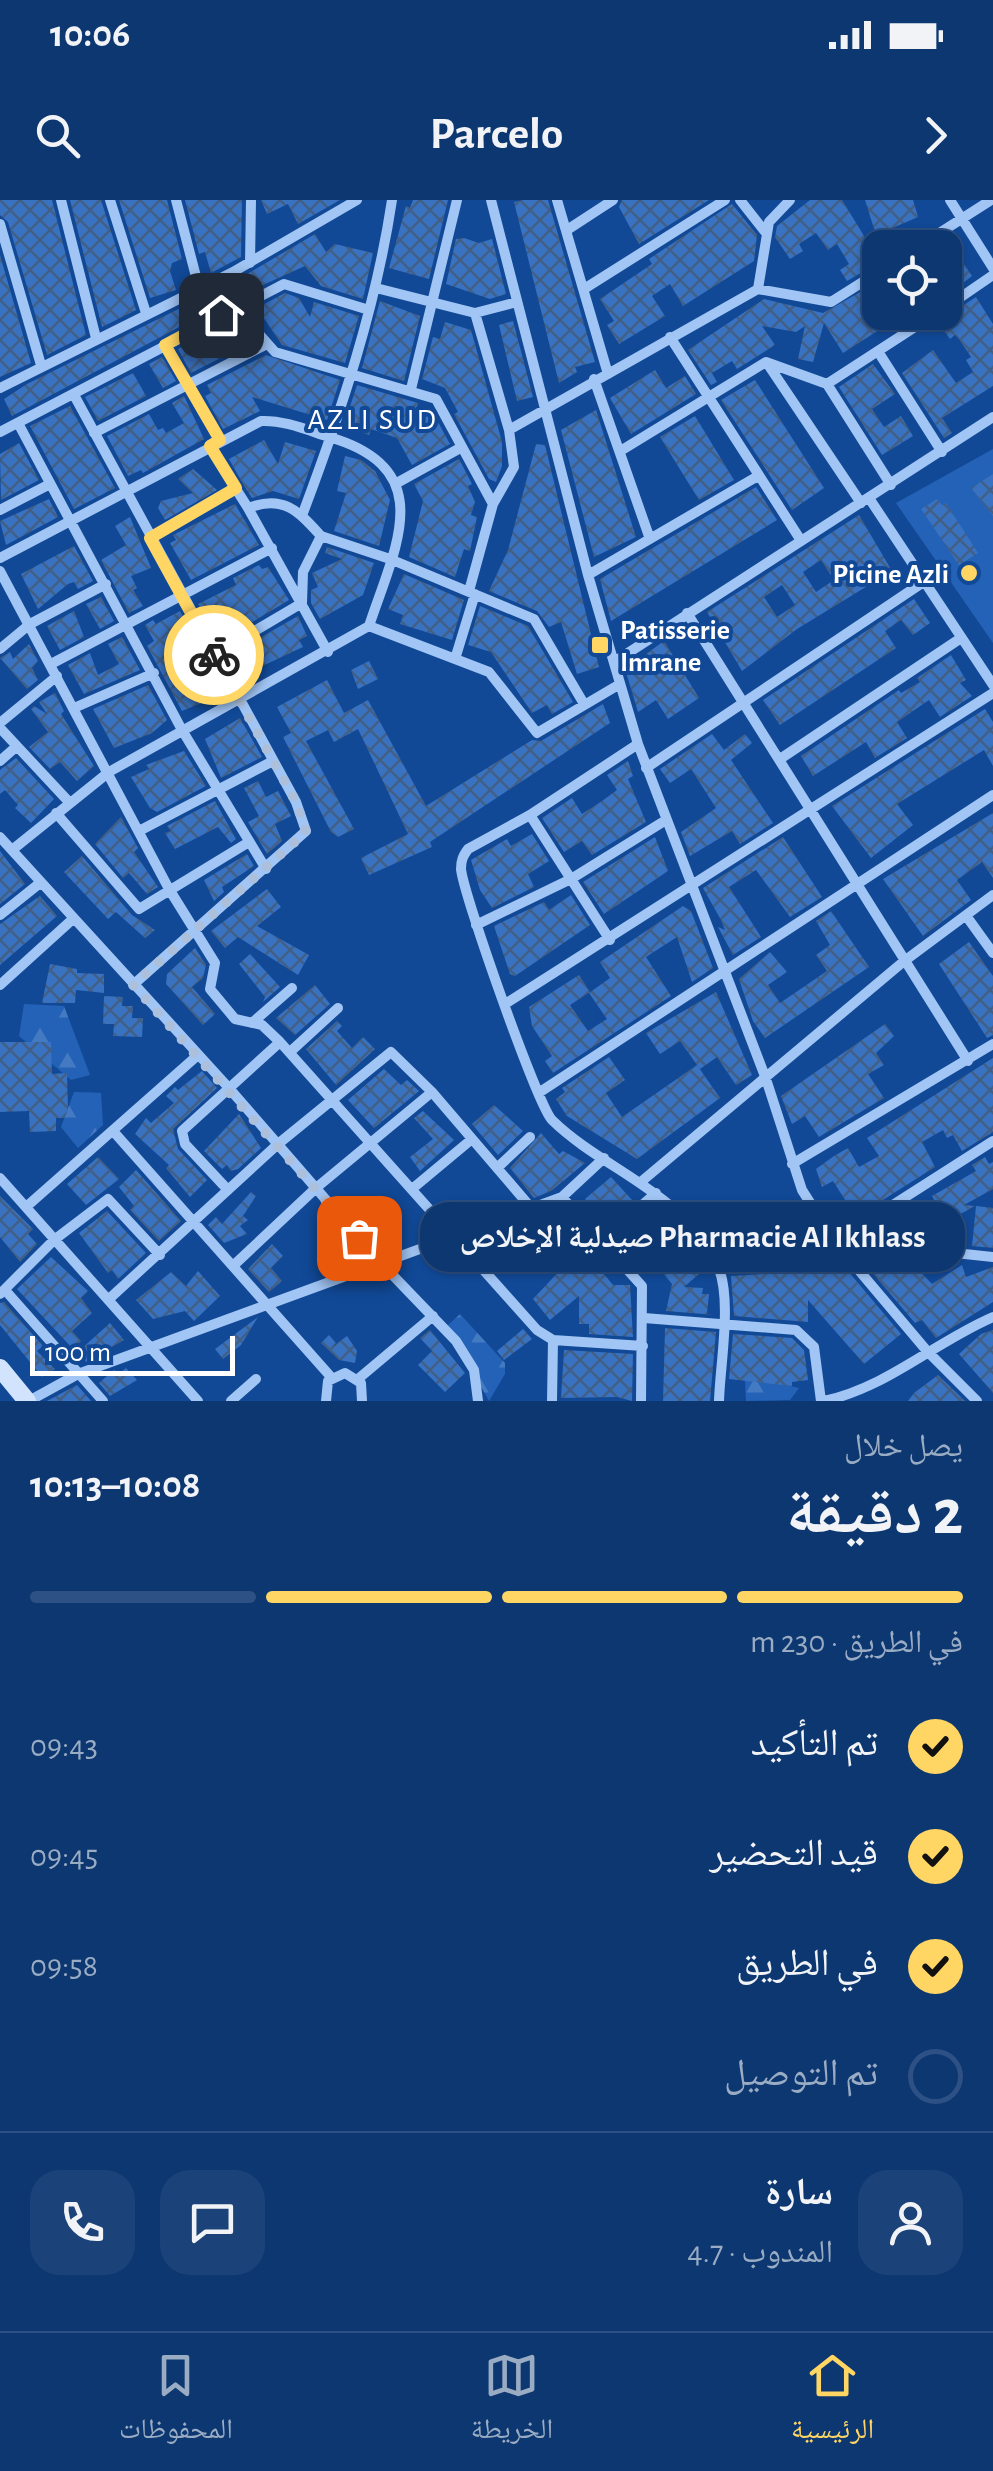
<!DOCTYPE html>
<html lang="ar">
<head>
<meta charset="utf-8">
<style>
	body { margin:0; font-family:"Alegreya Sans","Noto Naskh Arabic",sans-serif; background:#1b4279; color:#f1f3f6; direction:rtl; height:100vh; display:flex; flex-direction:column; font-size:38px; white-space:nowrap }
	* { box-sizing:border-box; margin:0 }
	p { font-size:32px; color:#9aacc3 }
	.icon { flex:none; width:55px; height:55px; fill:none; stroke:currentColor; stroke-width:2; stroke-linecap:round; stroke-linejoin:round }
	.map { position:relative; height:1201px; overflow:hidden; direction:ltr }
	.details { display:flex; flex-direction:column; background:#0d3771; flex:1 }
	.details>* { flex:none }
	.fabs { position:absolute; left:862px; top:30px; display:grid; gap:20px }
	.fabs a { display:grid; place-items:center; width:100px; height:100px; border-radius:20px; background:#0d3771; box-shadow:0 2px 8px #0004,0 0 0 2px #2d5184; font-size:50px }
	.scale { position:absolute; left:30px; bottom:25px; width:205px; box-sizing:border-box; padding-left:10px; border:5px solid #fff; border-top:0; font-size:28px; line-height:35px; white-space:nowrap; color:#fff; -webkit-text-stroke:8px #114997; paint-order:stroke }
	.pin { position:absolute; display:grid; place-items:center; width:85px; height:85px; color:#fff; margin:-42px; border-radius:20px; box-shadow:0 5px 15px #0006 }
	.courier { position:absolute; display:grid; place-items:center; width:100px; height:100px; margin:-50px; border:8px solid #ffd564; border-radius:50%; background:#fff; color:#222; box-shadow:0 2px 12px #0007 }
	.bubble { position:absolute; height:70px; border-radius:30px; background:#0d3771; box-shadow:0 2px 8px #0004,0 0 0 2px #2d5184; font-size:32px; font-weight:700; line-height:70px; text-align:center; direction:rtl }
	.head em { font-style:normal; font-weight:700 }
	.head div { display:flex; flex-direction:column-reverse }
	.head { display:flex; align-items:center; justify-content:space-between; height:170px; padding:0 30px }
	h1 { font-size:65px; font-weight:700; line-height:75px }
	.bar { display:grid; grid-template-columns:repeat(4,1fr); gap:15px 10px; align-content:center; height:120px; padding:0 30px }
	.bar i { height:12px; border-radius:8px; background:#2d5184 }
	.bar .current { background:#ffd564 }
	.bar p { grid-column:span 4 }
	.line { display:flex; align-items:center; gap:25px; padding:0 30px; border-top:2px solid #2d5184 }
	.line div { flex:1 }
	.round { display:grid; place-items:center; flex:none; width:105px; height:105px; border-radius:30px; background:#1b4279 }
	ol { padding:0 30px; list-style:none }
	li { display:flex; align-items:center; gap:30px; height:110px }
	li p { margin-inline-start:auto }
	li .icon { padding:10px; border-radius:50%; background:#ffd564; color:#111; stroke-width:4 }
	li:last-child { color:#9aacc3 }
	li i { width:55px; height:55px; border:5px solid #2d5184; border-radius:50% }
	.status { display:flex; justify-content:space-between; align-items:center; height:70px; padding:0 50px; background:#0d3771; direction:ltr }
	.status svg { height:28px; fill:currentColor }
	header { display:flex; justify-content:space-between; align-items:center; height:130px; padding:0 30px; background:#0d3771; font-size:45px; font-weight:700 }
	.menu { display:flex; justify-content:space-around; align-items:center; height:140px; border-top:2px solid #2d5184; background:#0d3771; font-size:28px; color:#9aacc3 }
	.menu a { display:grid; justify-items:center; gap:5px }
	.menu .current { color:#ffd564 }
	.map>svg:first-child { display:block }
</style>
</head>
<body>
<div class="status"><b>10:06</b><svg viewBox="0 0 49 12"><path d="M0 12V9h3v3zM5 12V6h3v6zM10 12V3h3v9zM15 12V0h3v12zM26 1h20v11H26zM47 4h2v5h-2z"/></svg></div>
<header><svg class="icon" aria-label="forward" viewBox="0 0 24 24"><path d="M9 5l7 7-7 7"/></svg>Parcelo<svg class="icon" aria-label="search" viewBox="0 0 24 24"><circle cx="10" cy="10" r="6"/><path d="M15 15l6 6"/></svg></header>
<div class="map">
<svg width="993" height="1201" viewBox="0 0 993 1201">
	<defs>
		<pattern id="forest-firs" width="22" height="20" patternUnits="userSpaceOnUse" patternTransform="scale(2.5)"><rect width="22" height="20" fill="#2362b7"/><path d="M5 1l3.5 6h-7zM16 11l3.5 6h-7z" fill="#447ac2"/></pattern>
		<pattern id="building-cross-hatch" width="8" height="8" patternUnits="userSpaceOnUse" patternTransform="scale(2.5)"><rect width="8" height="8" fill="#3972c0"/><path d="M0 0l8 8M0 8l8-8" fill="none" stroke="#425f86"/></pattern>
	</defs>
	<rect width="100%" height="100%" fill="#114997"/>
	<!-- grass -->
	<path fill="#2362b7" d="M993 249V443L896 303Z"/>
	<!-- forest -->
	<path fill="url(#forest-firs)" d="M24 804 64 806 90 875 71 880 19 836Z
		M74 892 101 893 103 925 78 948 61 927Z
		M460 1114 505 1163V1174L489 1201 447 1126Z
		M744 1161 754 1178 799 1188 790 1200 746 1201Z"/>
	<!-- building -->
	<path fill="url(#building-cross-hatch)" fill-rule="evenodd" d="M0 0H52L86 135 47 155 8 22 0 15Z
		M70 0H101L136 110 102 127Z
		M119 0H167L182 59 172 63 170 71 176 90 150 98Z
		M185 0H242L241 57 211 73 205 52 199 54Z
		M261 0H340L298 24 288 4 267 14Z
		M413 0H448L429 79 389 68 406 6 410 8Z
		M523 0H548L595 162 575 167 577 172 559 183 514 2Z
		M622 0H709L639 44 619 7Z
		M810 0H842L880 62 847 81 840 70 849 64 837 44 828 50 816 33 799 44 803 51 790 59 775 37 777 26Z
		M865 0H913L918 17 876 35Z
		M732 4 757 35 754 61 683 106 670 84 652 96 665 116 619 144 607 125 614 121 600 99 652 64 649 59Z
		M315 34 326 52 335 44 373 53 363 99 321 86 305 66 230 100 12 216 4 199 27 184 237 80Z
		M464 38 479 43 492 39 506 94 490 99 446 84 456 39Z
		M952 46 972 76 945 97V50Z
		M0 55 31 163 0 177Z
		M880 81V112H907L843 153 824 123 813 162 798 159 805 126 796 132 762 126 775 145 737 169 732 161 712 173 717 182 711 185 688 150 764 99 823 113Z
		M285 93 299 98 310 117 314 102 359 116 345 163 282 145 257 108Z
		M976 97 993 124V186L942 218 952 233 944 238 902 173 933 150 956 183 973 172 966 160 971 157 959 139 955 135 950 139 938 122Z
		M380 101 420 116 404 181 362 168Z
		M235 120 247 133 242 136 246 145 191 173 178 149Z
		M513 121 533 197 517 201 499 125Z
		M445 122 471 130 502 242V266L496 282 489 279 454 214 458 212 445 188 422 179 433 137 440 139Z
		M266 155 340 180 327 220 252 197 260 211 223 229 205 196 211 193 207 185Z
		M162 157 176 181 163 188 149 164Z
		M873 164 895 194 872 209 884 227 901 216 913 236 882 255 839 187Z
		M655 170 666 188 685 176 696 194 631 234 610 198Z
		M133 173 146 196 98 221 85 197Z
		M755 180 824 288 792 310 721 200Z
		M357 185 418 203 413 224 433 213 450 244 412 265 397 238 371 229 369 235 344 225Z
		M184 196 204 239 143 273 141 270 128 276 107 236 149 214 158 230 163 228 166 233 184 223 172 203Z
		M70 206 115 288 74 309 30 226Z
		M596 210 636 337 594 357 561 230Z
		M695 216 734 280 699 300 660 237Z
		M264 240 278 264 285 242 316 251 299 299 273 291 252 298 243 284 229 259Z
		M19 243 39 280 1 300 0 254Z
		M536 244 545 245 599 467 577 474 561 422 549 427 537 411 489 391 508 350Z
		M345 256 361 260 375 271 390 300 379 346 334 331 346 293 337 291Z
		M459 259 472 284 468 286 475 302 471 315 477 317 470 351 464 349 455 377 409 357 423 301 414 284Z
		M193 269 217 290 165 320 158 308 161 301 193 293 178 279Z
		M993 274V316L971 288Z
		M756 287 777 320 611 421 600 379Z
		M49 299 58 317 6 345 0 321Z
		M937 299 942 305 946 303 978 353 959 365 921 309Z
		M235 304 259 345 191 380 170 343 176 340 173 335Z
		M859 315 892 371 797 429 742 471 707 412ZM821 360 834 380 816 392 803 372ZM782 385 795 405 777 417 764 397Z
		M130 317 151 368 131 376 137 388 133 390 143 406 129 413 101 360 126 345 115 326Z
		M74 346 93 381 78 389 74 382 68 384 38 409 21 374Z
		M327 347 374 363 363 395 320 419 311 403V390L318 387 312 373 342 359 325 353Z
		M259 365 262 369 268 367 289 400 219 442 198 404 236 385 233 378Z
		M404 374 464 400 452 440 400 424 403 415 388 409Z
		M101 397 114 421 100 429 86 404Z
		M914 399 930 423 913 435 901 420 885 431 896 448 780 525 763 500Z
		M480 406 528 426 573 502 552 514 547 505 532 513 491 452 468 445Z
		M74 411 84 437 60 450 47 426Z
		M180 411 226 493 182 511 147 446 154 441 145 425 153 420 156 424Z
		M298 416 307 436 299 440 303 447 256 469 245 458 235 459 232 454Z
		M122 437 140 470 84 494 68 465 90 453 98 475 119 464 108 444Z
		M664 441 699 498 668 519 656 500 638 512 625 469Z
		M29 444 38 461 32 468 38 480 27 489 0 458 10 452 13 459Z
		M951 455 966 480 960 483 972 496 940 517 929 500 897 522 907 538 875 558 866 542 813 576 801 556 899 490 901 493 920 482 917 478Z
		M369 461 378 479 358 489 351 470Z
		M327 480 344 513 368 500 426 606 532 540 541 541 603 504 610 523 430 642 432 647 369 675 361 658 408 634 358 529 334 542 328 530 306 541 354 629 338 637 331 632 283 537 291 533 277 507Z
		M148 485 167 520 152 533 114 548 93 509Z
		M55 493 64 511 61 514 94 566 77 581 60 562 50 569 29 547 48 532 31 509 34 506 47 514 39 502Z
		M985 509 993 522V566L984 550 897 604 913 625 871 658 832 606Z
		M240 518 262 557 221 578 205 539Z
		M712 534 724 550 745 534 752 543 731 560 773 623 740 644 732 631 690 656 681 632 716 608 691 569 670 583 660 569Z
		M184 551 206 586 157 612 150 608 131 577 149 569 146 565Z
		M16 558 54 599 31 623 15 608 18 605 5 590 0 594V570Z
		M628 561 633 576 628 579 646 622 592 655 582 641 564 652 542 618 572 598 582 614 602 601 617 590 607 575Z
		M258 581 266 597 278 591 291 616 275 624 282 641 267 654 248 622 259 616 244 588Z
		M215 601 236 639 231 643 218 627 175 649 165 633 171 631 167 626Z
		M993 613V678L982 662 957 680 971 700 923 736 883 679Z
		M121 617 138 648 134 652 158 687 147 694 129 673 123 678 95 644Z
		M532 634 549 661 528 674 534 687 492 708 480 690 471 660 507 639 511 646Z
		M655 637 668 671 604 714 583 682Z
		M783 637 822 697 790 717 756 670 729 687 761 737 733 755 718 727 725 730 721 720 703 688Z
		M0 651 25 684 0 704Z
		M247 654 254 666 222 687 224 692 214 701 204 680Z
		M82 656 132 715 155 730 145 738 116 712 108 719 64 672Z
		M267 689 281 707 257 726 309 755 298 775 238 737 225 748 211 731Z
		M571 695 590 725 515 776 510 774 494 726 544 702 549 710Z
		M40 696 57 716 0 765V724Z
		M683 706 691 711 713 768 692 782 677 737 646 757 671 796 553 873 545 861 552 856 532 826 529 807 579 775 590 792 570 805 588 831 607 819 589 793 610 778 600 762Z
		M831 711 869 767 765 838 753 821 739 779 770 752 787 772 768 785 780 803 827 771 816 755 830 745 816 721Z
		M969 742 993 776V835L987 838 939 764Z
		M195 748 206 765 203 778 192 787 215 814 203 825 166 784 167 774Z
		M250 754 280 787 263 802 265 797 239 764Z
		M50 764 77 769V773L104 774V793L76 790 75 803H42Z
		M315 785 330 804 295 835 276 818Z
		M716 792 752 875 736 885 717 857 700 869 680 841 660 854 646 833Z
		M104 796 123 797 122 806H133L132 818H143L142 837 113 836 114 824H103Z
		M337 821 342 826 337 831 352 848 363 837 375 849 336 885 306 849Z
		M885 824 894 836 876 853 884 865 868 874 884 898 819 937 805 916 792 924 781 896Z
		M0 842H51L52 874 67 873 68 910 64 918H56V931L30 932 29 911 0 912Z
		M609 857 625 880 606 893 622 917 697 865 720 898 637 959 567 916 556 899 565 892 562 888Z
		M993 858V932L962 951 953 935 947 938 943 930 922 942 935 967 856 1017 833 981 822 987 816 969 834 956 848 948 859 967 879 956 867 938Z
		M384 869 401 885 407 880 419 891 374 928 348 900Z
		M202 871 217 888 173 929 178 949 207 980 190 997 166 968 169 965 135 934 146 918 151 923 174 903 166 896 175 887 178 890Z
		M494 905 523 931 498 955 472 924Z
		M423 911 454 940 420 971 410 957 433 939 414 918Z
		M239 914 261 948 238 969 231 971 227 965 222 969 204 951Z
		M541 933 559 954 563 951 585 963 551 991 534 998 510 968Z
		M98 957 119 979 86 1005 67 984Z
		M985 957 989 964 993 962V989L964 1005 975 1006 946 1022 932 996 976 971 972 965Z
		M136 970 181 1021 159 1041 130 1010 134 1006 119 987Z
		M611 977 633 1001 602 1028 596 1022 601 1017 585 999Z
		M251 992 256 996 243 1016 248 1020 240 1026 247 1034 224 1043 208 1025 216 1017 222 1024Z
		M0 996 33 1029 28 1034 37 1044 20 1062 0 1037Z
		M801 1004 786 1057 733 1058 734 1038 752 1029 783 1030 785 1011Z
		M656 1006 703 1058 707 1067 684 1087 703 1088 702 1094H709L707 1114 716 1115 666 1111 672 1084 659 1068 671 1058 654 1054 638 1036 634 1040 625 1032Z
		M976 1006 993 1008V1048L972 1046Z
		M107 1011 146 1053 118 1079 112 1070 108 1073 79 1033Z
		M556 1016 613 1085H630L633 1137 589 1134V1124H579V1096L550 1120 533 1099 566 1064 539 1031Z
		M272 1044 283 1056 271 1068 282 1081 269 1092 248 1069Z
		M806 1051 832 1052 901 1134 864 1164 808 1100V1122L734 1116 731 1076 796 1072Z
		M51 1057 88 1091 81 1098 92 1113 72 1131 81 1141 73 1149 17 1089Z
		M882 1060 911 1062 932 1084 962 1065 966 1077 993 1067V1102L936 1138 922 1120 915 1123 870 1070Z
		M198 1071 220 1096 194 1121 185 1111 153 1119 136 1100 171 1072 186 1086Z
		M4 1102 43 1146 37 1151 55 1169 42 1177 0 1125V1103Z
		M258 1117 241 1145 223 1159 215 1149Z
		M110 1123 124 1140 86 1162 80 1150Z
		M665 1128 716 1132 710 1201H663Z
		M523 1129 532 1139 504 1160 497 1151Z
		M430 1130 465 1173 445 1192 418 1165 432 1151 420 1138Z
		M993 1130V1193L959 1154 981 1134Z
		M733 1134 792 1138 804 1150 808 1180 792 1182V1186L729 1179Z
		M329 1135 336 1143 332 1147 347 1136 357 1151 355 1163 339 1160 321 1143Z
		M564 1150 633 1154 632 1201 617 1197 561 1198Z
		M126 1168 137 1180 110 1196 99 1183 114 1170 120 1173Z
		M938 1175 965 1201H908L914 1193Z
		M77 1185 91 1201H47Z"/>
	<g fill="none" stroke-linecap="round" stroke-linejoin="round">
		<!-- street -->
		<path stroke="#a1c5f4" stroke-width="10" d="M61 0 96 138
			M110 0 146 113
			M176 0 199 88
			M491 0 588 375 638 544 766 879 802 990 835 1042 927 1151 977 1201
			M557 0 608 174
			M740 0 766 33
			M950 0 993 68
			M0 24 41 165
			M567 30 613 0
			M916 48 991 0
			M250 63 251 0
			M376 88 475 113 517 102
			M584 89 725 0
			M758 89 769 22 790 0
			M235 107 275 152 436 199 493 304
			M945 108 993 75
			M475 113 509 230
			M670 137 800 339
			M165 145 220 241
			M879 153 942 252
			M767 163 861 303
			M594 179 650 339
			M827 184 938 112
			M0 188 233 72 357 0
			M411 189 457 0
			M74 195 296 602 306 631 133 785
			M18 223 182 530 266 669
			M0 232 284 84 369 110
			M94 233 265 145
			M622 250 766 162 827 184 891 285
			M395 284 462 247
			M869 298 993 485
			M248 308 328 452
			M0 310 50 284
			M303 313C341 212 376 107 392 0
			M321 336 390 359 534 419 584 504
			M151 338 236 289 210 245
			M0 358 261 221C284 220 307 230 329 237 440 269 395 347 369 426L109 572 12 650
			M0 371 169 689 215 763 210 789 235 819 262 825 280 842 537 1130 553 1140 643 1146
			M588 375 758 276
			M469 391 493 304 514 267 509 230 758 89 831 102 880 71
			M687 413 968 861
			M369 426 489 472 537 533 620 484
			M0 449 30 424 106 384
			M214 455 302 403 303 372 321 336C299 312 284 294 248 308L236 289
			M455 459 475 394
			M614 462 993 217
			M51 464 272 348
			M74 508 154 473
			M0 523 57 476
			M0 528 69 602
			M638 544 530 615 468 649C463 656 461 660 461 669 463 694 538 906 552 920 603 970 683 992 717 1064 733 1097 720 1164 719 1201
			M780 559 961 438
			M0 561 17 546
			M646 568 925 381
			M56 613 139 709 249 642
			M530 615 610 740
			M139 631 273 561
			M0 637 228 887 380 1062 456 1141 474 1170 478 1201
			M0 715 40 683
			M967 717 993 753
			M476 725 571 679 666 620
			M0 785 74 718
			M505 804 993 493
			M252 823 292 788
			M290 852 338 808
			M540 892 993 595
			M113 931 331 1177
			M792 964 993 844
			M497 968 530 937
			M0 978 198 1201
			M642 981 903 762 993 695
			M412 989 472 939
			M228 990 185 944 182 931 280 842
			M562 997 642 1086 641 1201
			M26 1007 198 855
			M849 1035 871 1044 993 1057
			M603 1039 656 993
			M835 1042 993 941
			M234 1065 316 988 432 892
			M719 1067 780 1068 793 1064 811 1010
			M5 1090 103 1201
			M0 1094 54 1040 108 999 160 1055
			M109 1099 278 944 391 852 432 892 533 1010
			M644 1118 796 1130 814 1147 821 1201
			M358 1179 433 1116
			M29 1201 78 1174 562 997 604 958
			M231 1201 256 1179
			M326 1201 328 1181 345 1173 361 1183 362 1201
			M552 1201 553 1140
			M824 1201C888 1187 933 1143 993 1117"/>
		<!-- secondary -->
		<path stroke="#d1e3fd" stroke-width="18" d="M0 1168 27 1201"/>
	</g>
	<g fill="none" stroke-linecap="round" stroke-linejoin="round">
		<!-- done -->
		<path stroke="#acbfdb" stroke-width="10" stroke-dasharray="0 18" d="M214 455 296 602 306 632 133 785 359 1038"/>
		<!-- route -->
		<path stroke="#ffd564" stroke-width="12" d="M214 455 150 338 236 288 210 246 220 240 165 145 221 115"/>
	</g>
	<!-- markers -->
	<g fill="#ffd564" stroke="#114997" stroke-width="4">
		<circle cx="969" cy="373" r="10"/>
		<rect x="590" y="435" width="20" height="20" rx="5"/>
	</g>
	<g text-anchor="middle" stroke-width="8" stroke-linejoin="round" paint-order="stroke">
		<!-- poi labels -->
		<g font-size="28" font-weight="bold" fill="#fff" stroke="#114997" text-anchor="end">
			<text x="949" y="383">Picine Azli</text>
			<text x="620" y="439" text-anchor="start">Patisserie<tspan x="620" dy="32">Imrane</tspan></text>
		</g>
		<!-- neighbourhood labels -->
		<g font-size="30" letter-spacing="2.5" fill="#fff" stroke="#114997">
			<text x="373" y="229">AZLI SUD</text>
		</g>
	</g>
</svg>
<div class="fabs">
<a><svg class="icon" aria-label="locate" viewBox="0 0 24 24"><circle cx="12" cy="12" r="6"/><path d="M12 2v4M12 18v4M2 12h4M18 12h4"/></svg></a>
</div>
<div class="scale">100 m</div>
<div class="pin" style="left:359px;top:1038px;background:#ea580c"><svg class="icon" aria-label="bag" viewBox="0 0 24 24"><path d="M5 8h14l-1 12H6zM9 8a3 3 0 0 1 6 0"/></svg></div>
<div class="pin" style="left:221px;top:115px;background:#1f2937"><svg class="icon" aria-label="home" viewBox="0 0 24 24"><path d="M3 11l9-7 9 7M6 9v11h12V9"/></svg></div>
<div class="courier" style="left:214px;top:455px"><svg class="icon" aria-label="bike" viewBox="0 0 24 24"><circle cx="6" cy="16" r="4"/><circle cx="18" cy="16" r="4"/><path d="M6 16l4-8h5l3 8M10 8l3 8H6M13 5h3"/></svg></div>
<div class="bubble" style="left:420px;top:1002px;width:545px">Pharmacie Al Ikhlass صيدلية الإخلاص</div>
</div>
<section class="details">
<div class="head"><div><h1>2 دقيقة</h1><p>يصل خلال</p></div><em>10:08–10:13</em></div>
<div class="bar"><i class="current"></i><i class="current"></i><i class="current"></i><i></i><p>في الطريق · 230 m</p></div>
<ol>
<li><svg class="icon" aria-label="check" viewBox="0 0 24 24"><path d="M5 12l5 5 9-10"/></svg>تم التأكيد<p>09:43</p></li>
<li><svg class="icon" aria-label="check" viewBox="0 0 24 24"><path d="M5 12l5 5 9-10"/></svg>قيد التحضير<p>09:45</p></li>
<li><svg class="icon" aria-label="check" viewBox="0 0 24 24"><path d="M5 12l5 5 9-10"/></svg>في الطريق<p>09:58</p></li>
<li><i></i>تم التوصيل</li>
</ol>
<div class="line" style="height:180px"><a class="round"><svg class="icon" aria-label="person" viewBox="0 0 24 24"><circle cx="12" cy="8" r="4"/><path d="M4 21q1-7 8-7t8 7"/></svg></a><div><b>سارة</b><p>المندوب · 4.7</p></div><a class="round"><svg class="icon" aria-label="chat" viewBox="0 0 24 24"><path d="M4 5h16v11H9l-5 4z"/></svg></a><a class="round"><svg class="icon" aria-label="phone" viewBox="0 0 24 24"><path d="M5 4h4l2 5-3 2q2 4 5 5l2-3 5 2v4C11 20 4 13 5 4z"/></svg></a></div>
</section>
<nav class="menu">
<a class="current"><svg class="icon" aria-label="home" viewBox="0 0 24 24"><path d="M3 11l9-7 9 7M6 9v11h12V9"/></svg>الرئيسية</a>
<a><svg class="icon" aria-label="map" viewBox="0 0 24 24"><path d="M3 6l6-2 6 2 6-2v14l-6 2-6-2-6 2zM9 4v14M15 6v14"/></svg>الخريطة</a>
<a><svg class="icon" aria-label="saved" viewBox="0 0 24 24"><path d="M7 4h10v16l-5-4-5 4z"/></svg>المحفوظات</a>
</nav>
</body>
</html>
